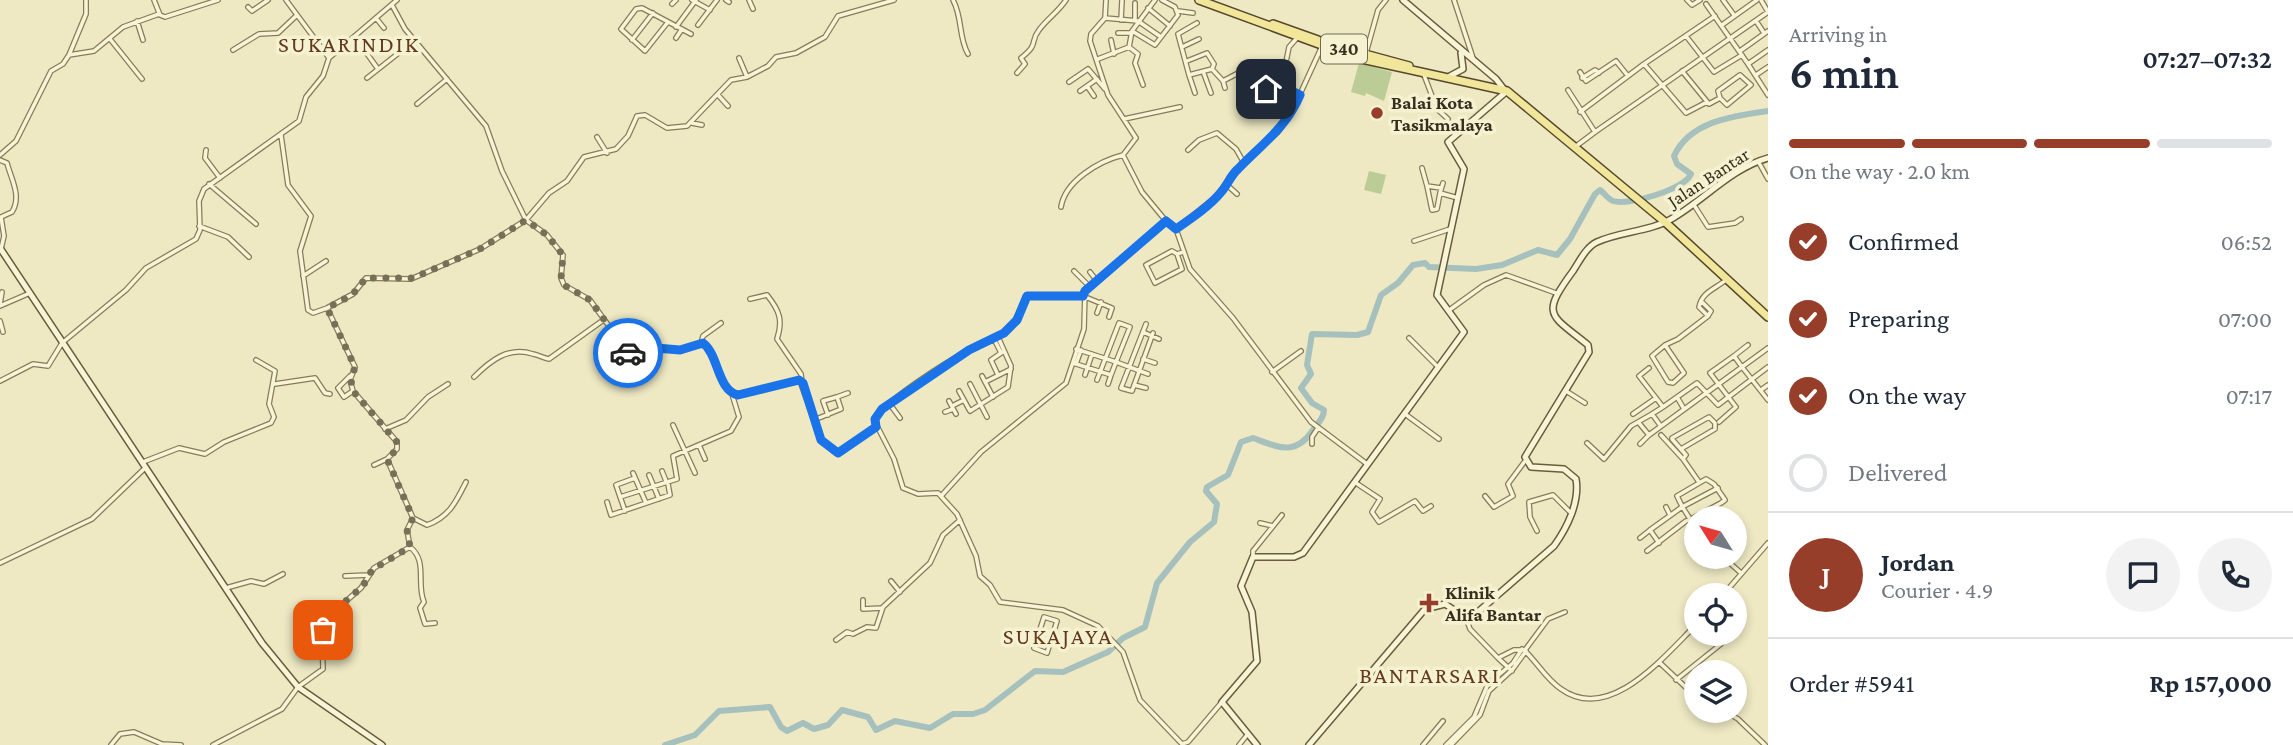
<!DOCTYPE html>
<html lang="en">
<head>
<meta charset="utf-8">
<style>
	body { margin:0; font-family:"Crimson Pro",serif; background:#f2f2f3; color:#1f2937; height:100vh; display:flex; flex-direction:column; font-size:26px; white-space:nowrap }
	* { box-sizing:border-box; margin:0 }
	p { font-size:23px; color:#747a83 }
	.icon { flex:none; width:38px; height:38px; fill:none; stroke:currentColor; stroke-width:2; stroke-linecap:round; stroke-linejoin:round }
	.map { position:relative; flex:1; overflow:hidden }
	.details { display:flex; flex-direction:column; background:#fff; width:525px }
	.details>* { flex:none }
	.needle { width:46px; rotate:307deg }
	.buttons { position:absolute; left:1684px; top:506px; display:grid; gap:14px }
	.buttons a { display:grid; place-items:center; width:63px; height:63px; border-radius:50%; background:#fff; box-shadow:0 4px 10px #0003; font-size:35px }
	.pin { position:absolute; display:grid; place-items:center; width:60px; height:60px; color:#fff; margin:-30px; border-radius:14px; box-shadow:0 4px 10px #0006 }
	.courier { position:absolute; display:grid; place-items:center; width:70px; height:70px; margin:-35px; border:5px solid #1a73e8; border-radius:50%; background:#fff; color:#222; box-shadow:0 2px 9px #0007 }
	.overview em { font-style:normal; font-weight:600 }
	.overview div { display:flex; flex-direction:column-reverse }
	.overview { display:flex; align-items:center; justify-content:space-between; height:119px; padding:0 21px }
	h1 { font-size:46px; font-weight:600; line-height:52px }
	.bar { display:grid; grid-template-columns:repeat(4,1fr); gap:10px 7px; align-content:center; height:84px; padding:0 21px }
	.bar i { height:9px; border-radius:5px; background:#e0e1e3 }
	.bar .on { background:#963e2a }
	.bar p { grid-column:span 4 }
	.line { display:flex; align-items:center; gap:18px; padding:0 21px; border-top:2px solid #e0e1e3 }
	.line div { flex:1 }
	.round { display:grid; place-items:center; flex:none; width:74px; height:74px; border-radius:37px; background:#f2f2f3 }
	ol { padding:0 21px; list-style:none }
	li { display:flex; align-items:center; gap:21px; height:77px }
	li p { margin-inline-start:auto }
	li .icon { padding:7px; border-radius:50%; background:#963e2a; color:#fff; stroke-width:4 }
	li:last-child { color:#747a83 }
	li i { width:38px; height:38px; border:4px solid #e0e1e3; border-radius:50% }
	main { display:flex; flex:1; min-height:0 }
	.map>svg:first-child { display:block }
</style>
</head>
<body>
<main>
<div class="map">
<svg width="1768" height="745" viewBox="0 0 1768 745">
	<rect width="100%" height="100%" fill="#eee9c3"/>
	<!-- green -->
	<path fill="#bbcc97" d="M1359 63 1392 72 1384 101 1366 93 1365 96 1351 92Z
		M1369 171 1386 175 1381 194 1364 190Z"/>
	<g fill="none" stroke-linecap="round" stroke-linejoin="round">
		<!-- river -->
		<path stroke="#a5c0bd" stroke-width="6" d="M665 745 695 735 719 711 770 707 781 727 787 731 803 723 814 729 828 725 842 710 868 717 876 730 895 721 930 728 953 714H973L985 710 1035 671 1063 672 1108 652 1123 638 1145 627 1157 583 1190 542 1214 522 1217 504 1206 491 1207 487 1228 475 1241 442 1253 438C1278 447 1295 457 1313 430 1318 423 1324 418 1324 410L1312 403 1301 388 1311 374 1307 365 1312 334 1357 335 1368 332 1381 295 1398 283 1413 265 1425 263 1429 267 1476 269 1502 265 1538 250 1557 255 1570 239 1595 194 1600 190C1604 193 1608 199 1613 201 1629 206 1685 189 1691 174L1677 164 1674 156C1690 121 1733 116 1768 111"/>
		<defs>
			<path id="street" d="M154 0 160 15 165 17 218 0
				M286 0 329 58
				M692 0 710 10
				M726 0 729 2
				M749 0 753 9
				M953 0C963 19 958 36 968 54
				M1106 0 1105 18 1091 34 1090 41 1108 95 1136 138 1123 155 1142 192 1166 221
				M1454 0 1473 58
				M1687 0 1692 5 1700 0
				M1723 0 1734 15
				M672 4 676 0
				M1706 4 1748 64
				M392 5 405 29 486 126 502 171 526 220 547 235 563 255 561 278 564 285 590 300 630 355 637 356 656 348 680 350 703 343C719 355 717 389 738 395L800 381 821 440 836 453 876 428
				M248 7 252 11 268 0
				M1148 8 1170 26
				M1178 11 1193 13
				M376 18 384 28
				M1105 18 1138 21 1161 37
				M1121 20 1122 0
				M137 21 143 40
				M1135 21V3
				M1756 21 1764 33
				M668 22 645 51 621 29 636 9 642 8 691 34
				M1197 23 1178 34 1189 75 1212 69 1223 81 1244 70 1259 84 1286 62 1289 47 1297 38
				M698 25 717 0
				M1722 25 1757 0
				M676 27 696 0
				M1132 31 1155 45 1178 15 1175 7 1162 0
				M1118 33H1130
				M1686 36 1714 72 1742 55
				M355 37 378 69
				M676 38 682 29
				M110 39 142 79
				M632 40 653 13
				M1111 40 1114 54
				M1129 47 1138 54 1135 63 1143 85
				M1182 47 1199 39
				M233 50 259 34 278 33 296 16
				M1768 50 1748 64 1768 95
				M1740 51 1768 31
				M1366 53 1378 10 1386 0
				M69 55 86 14V0
				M739 58 747 77
				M1098 59 1129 47 1132 31 1155 0
				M1187 61 1207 53 1214 64 1212 69
				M1644 64 1715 16
				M1283 65 1290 70 1284 87
				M1682 71 1709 104 1720 98 1727 105 1751 85 1740 75 1718 91 1720 98
				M1580 72 1586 81 1616 61 1628 76
				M1017 73 1025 64 1021 58C1040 43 1029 43 1039 30 1047 19 1058 12 1066 0
				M1204 74 1211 93
				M1189 75 1195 93
				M1424 75 1437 109 1448 119
				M1756 75 1768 67
				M367 78 400 52
				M1582 78 1595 70 1599 73
				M1223 81 1225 88
				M1069 82 1088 69 1105 89
				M1259 84 1277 96 1284 87 1299 94
				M1087 86 1094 96
				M1568 90 1595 132 1768 12 1761 0
				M1080 91 1097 79
				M718 95 728 106
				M417 104 447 79
				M1580 112 1644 64 1686 113 1707 102
				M1124 119 1180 107
				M692 123 702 125
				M281 135 288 185 311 216 300 251 308 310 313 313 327 308 355 367 350 380 353 391 397 442V449L387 459 413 518 407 530 410 547
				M597 137 607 153
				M1575 147 1595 132
				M206 150 205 158 220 178
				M1188 150 1199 140 1217 133 1236 149 1244 163
				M0 155 16 141 51 71 63 64 69 55 94 51 123 27 159 14
				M0 160 7 163C11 179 22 196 12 212L1 217 4 236 1 249
				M1758 161 1768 179
				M1422 168 1427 186 1441 188
				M1443 183 1440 193 1458 198
				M209 184 256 224
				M1227 185 1237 194
				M1427 186 1432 210 1437 209 1440 193
				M1694 205 1708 227 1735 223 1741 219
				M1061 207C1065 181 1099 161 1123 155
				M199 226 228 237 249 257
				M1176 229 1218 195 1232 174 1278 132 1290 116 1323 44
				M1414 241 1450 229
				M1177 254 1182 269 1155 283 1146 265 1172 251 1177 254 1183 252
				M1074 271 1090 287
				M1090 272 1097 281
				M303 276 326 261
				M750 299 767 295C780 311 783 321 777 339L801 374 802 382
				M1701 301 1711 311 1708 316
				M0 304 2 292
				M0 306 30 293
				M327 308 353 294 366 278 411 279 480 249 526 220 549 193 567 181 584 157 616 149 628 136 637 116 645 115 667 128 687 126 731 80 747 77 768 66 776 57 796 53 825 37 838 16 894 0
				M1448 311 1484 285 1506 275 1556 293
				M1097 313 1101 302
				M1109 317 1112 308 1083 296H1027C1019 309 1017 323 1004 333 994 341 980 344 969 350 949 361 879 403 875 422L894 459 903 488 918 494 938 493 957 514 976 556 980 576 990 585 1000 602 1063 610 1098 626 1123 652 1140 700 1182 744 1188 742 1222 702
				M0 321 3 332
				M1146 324 1121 388 1132 391 1153 333
				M1143 332 1159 339
				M1409 338 1437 366
				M994 339 1001 353
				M701 343 703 336 721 323
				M1665 345 1652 356 1668 382 1673 383 1684 373 1665 345 1678 339 1708 316 1699 307C1702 292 1715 289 1726 280
				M1734 356 1748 345
				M1143 359 1155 363
				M1073 363 1111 375 1116 362 1076 349
				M1076 364 1081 350
				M1649 368 1639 376 1663 407 1697 383 1718 405 1768 367
				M1272 372 1301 351
				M998 375 991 360 1004 351
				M1085 375 1092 354
				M982 376 993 397
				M474 377C490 361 508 346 533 354 539 355 543 358 549 359L602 321
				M1097 380 1119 323 1130 327 1116 362 1148 374
				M0 381 33 364 48 366 62 343 126 290 146 268 196 239 200 230 199 201 204 189 299 121 306 97 323 76 329 58 397 0
				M985 382 1011 369
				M275 384 315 378 325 393 330 394
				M970 384 987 417
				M1108 384 1111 375
				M1134 385 1146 388
				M338 388 344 397 353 391
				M338 388 350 376
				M1761 390 1768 385
				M959 391 970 411 1008 387 1011 366 998 337
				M1566 391 1585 403
				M1677 397 1684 409
				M949 401 956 414
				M889 403 900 418
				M952 406 964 400
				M945 412 953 409
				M1405 414 1439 439
				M1633 414 1656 398
				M828 415 823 401 837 397
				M814 420 841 409 837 397 848 393
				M1719 422 1736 407 1710 373 1734 356 1742 367 1768 348
				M1639 423 1649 435 1742 367 1768 400
				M673 425 695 473
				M1660 425 1652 414 1663 407
				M385 429 406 420 428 397 448 384
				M1661 435 1683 459
				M1587 443 1604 459 1631 426 1652 414
				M1312 444V437L1318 428
				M1640 444 1649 435
				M699 445 705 459
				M1681 449 1715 429V423L1709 417 1672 438V439L1686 455 1683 459 1699 482
				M143 462 179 448 205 454 224 442 271 423 274 417 269 404 275 371 256 360
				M374 465 387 459
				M662 471 666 481
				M633 473 646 503
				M649 475 659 499
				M1356 483 1380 499 1372 512 1379 522 1415 501 1423 511 1431 506
				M942 495 981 452 1066 383 1084 329 1085 291 1166 221 1176 229 1190 269 1233 318 1311 422 1367 464
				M1485 496 1494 507 1513 496 1508 484 1525 461
				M620 497 677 479 673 456 731 431 739 417 732 394
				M607 502 611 515 670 495 668 484
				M1666 507 1670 515
				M625 511 616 485 635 478
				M413 518 427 525C449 517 456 502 466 482
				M1260 523 1273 526
				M1537 531 1530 517 1529 502 1553 495 1571 513
				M1640 538 1650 530
				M1659 543 1650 530 1682 507 1718 488
				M1647 551 1686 521 1691 519 1721 503 1725 500 1714 484 1706 479 1677 496C1682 507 1688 517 1696 527
				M1722 556 1741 573
				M1253 557V551L1282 515
				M0 563 92 519 145 468
				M345 576 369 575
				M891 581 900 592
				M226 588 251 581 264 584 283 574
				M1723 595 1768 543
				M863 600V609L882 608
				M1044 617 1057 621 1047 653 1034 648Z
				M1466 618 1470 629 1498 658 1514 650H1524C1537 662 1546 679 1561 689 1610 724 1664 656 1696 625
				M836 640 847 632 853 634 867 627 876 628 883 607 930 563 943 535 960 520
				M1525 650 1548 619 1565 612
				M1498 658 1512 671
				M1659 662 1696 697
				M1676 680 1721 644
				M1723 710 1738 719 1765 745
				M111 745 120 734 134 732 162 744 181 745
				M213 745 282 709 298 687 323 669 322 633 337 609 361 588 374 568 410 547C428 561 416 584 424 602L420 608 425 624 435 623
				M1239 745 1247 735
				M1423 745 1443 721
				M1446 745 1474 717 1488 684 1513 663 1522 649
				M1451 745 1480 715 1489 691 1513 669 1526 651"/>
			<path id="secondary" d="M1403 0 1496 79 1503 88
				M1450 76 1463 69 1461 53
				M0 248 262 643 298 687 382 745
				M1257 745 1222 702 1257 661 1252 612 1241 586 1253 557H1294L1303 553 1464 332 1437 295 1464 169 1448 142 1507 91
				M1309 745 1425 609 1445 604 1466 618H1471L1554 546C1567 528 1580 502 1576 479L1564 469 1531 467 1525 457 1589 352 1588 345C1550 314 1540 316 1573 271 1579 262 1586 247 1597 242 1621 231 1650 232 1673 218 1704 200 1732 168 1768 158"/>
			<path id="primary" d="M1199 0 1357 58 1507 91 1665 222 1768 317
				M1273 24 1318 40
				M1339 47 1409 66"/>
		</defs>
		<!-- street casing -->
		<use href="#street" stroke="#887b5a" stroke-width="6"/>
		<!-- secondary casing -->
		<use href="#secondary" stroke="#695c3d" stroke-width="8"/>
		<!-- primary casing -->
		<use href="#primary" stroke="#55482e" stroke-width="10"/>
		<!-- street -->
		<use href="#street" stroke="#f8f5d6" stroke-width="3.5"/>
		<!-- secondary -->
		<use href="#secondary" stroke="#f8f5d6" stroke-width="5"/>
		<!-- primary -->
		<use href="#primary" stroke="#f1e69a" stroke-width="7"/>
	</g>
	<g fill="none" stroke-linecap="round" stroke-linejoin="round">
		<!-- done -->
		<path stroke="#777058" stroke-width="7" stroke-dasharray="0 12.6" d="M323 630 339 607 363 586 372 570 410 547 407 530 413 518 387 459 396 450 397 442 353 391 351 380 355 367 327 308 352 295 366 278H413L480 249 526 220 547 235 563 255 561 278 564 285 590 300 628 353"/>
		<!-- route -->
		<path stroke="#1a73e8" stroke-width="9" d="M628 353 635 357 656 348 680 350 703 343C719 355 717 390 738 395L799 380 803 383 821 440 838 453 876 427 875 419 882 409 969 350 1004 333 1017 320 1027 296H1083L1085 291 1166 221 1176 229C1192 218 1210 206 1222 191 1228 184 1231 175 1238 169 1262 144 1286 128 1300 95L1284 87 1277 96 1266 89"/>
	</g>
	<!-- markers -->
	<g fill="#963e2a" stroke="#f5f2d2" stroke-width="2.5">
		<circle cx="1377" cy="113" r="7"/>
		<path d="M1425.5 592.5h7v7h7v7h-7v7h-7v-7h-7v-7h7z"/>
	</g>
	<g text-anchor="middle" stroke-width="7" stroke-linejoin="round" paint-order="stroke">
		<!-- shield labels -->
		<rect fill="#f5f2d2" stroke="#706a54" stroke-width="2" x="1321" y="34.5" width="46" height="29" rx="5"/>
		<g font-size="18" font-weight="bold" fill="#372f1e">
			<text x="1344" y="55">340</text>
		</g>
		<!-- poi labels -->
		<g font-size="19" font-weight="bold" fill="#372f1e" stroke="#f5f2d2" text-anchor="start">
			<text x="1391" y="109">Balai Kota<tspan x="1391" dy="22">Tasikmalaya</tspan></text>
			<text x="1445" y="599">Klinik<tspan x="1445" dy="22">Alifa Bantar</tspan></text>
		</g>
		<!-- street labels -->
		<g font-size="19" fill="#372f1e" stroke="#f5f2d2">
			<text transform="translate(1708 177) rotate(-33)" y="7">Jalan Bantar</text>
		</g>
		<!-- quarter labels -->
		<g font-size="23" letter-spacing="2" fill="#64391d" stroke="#f5f2d2">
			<text x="349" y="52">SUKARINDIK</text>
			<text x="1058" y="644">SUKAJAYA</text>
			<text x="1430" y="683">BANTARSARI</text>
		</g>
	</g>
</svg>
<div class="buttons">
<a><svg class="needle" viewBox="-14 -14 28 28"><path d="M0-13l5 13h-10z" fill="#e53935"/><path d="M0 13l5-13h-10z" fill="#747a83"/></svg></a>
<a><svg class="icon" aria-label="locate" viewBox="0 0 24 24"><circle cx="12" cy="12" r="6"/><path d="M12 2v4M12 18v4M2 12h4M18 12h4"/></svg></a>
<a><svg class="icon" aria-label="layers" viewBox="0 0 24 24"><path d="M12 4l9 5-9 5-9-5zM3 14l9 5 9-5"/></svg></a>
</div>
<div class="pin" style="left:323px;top:630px;background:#ea580c"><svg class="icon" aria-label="bag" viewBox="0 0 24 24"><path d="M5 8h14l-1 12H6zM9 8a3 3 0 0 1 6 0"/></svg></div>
<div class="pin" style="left:1266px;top:89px;background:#1f2937"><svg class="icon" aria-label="home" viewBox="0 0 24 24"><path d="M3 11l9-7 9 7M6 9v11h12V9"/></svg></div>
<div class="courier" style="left:628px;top:353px"><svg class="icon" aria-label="car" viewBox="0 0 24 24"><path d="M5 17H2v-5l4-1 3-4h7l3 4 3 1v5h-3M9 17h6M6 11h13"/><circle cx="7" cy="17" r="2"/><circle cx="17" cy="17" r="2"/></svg></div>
</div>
<section class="details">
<div class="overview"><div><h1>6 min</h1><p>Arriving in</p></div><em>07:27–07:32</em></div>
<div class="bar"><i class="on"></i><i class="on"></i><i class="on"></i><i></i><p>On the way · 2.0 km</p></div>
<ol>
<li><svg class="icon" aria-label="check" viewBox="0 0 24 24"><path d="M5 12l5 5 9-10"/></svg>Confirmed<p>06:52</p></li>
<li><svg class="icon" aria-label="check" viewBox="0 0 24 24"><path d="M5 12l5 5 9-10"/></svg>Preparing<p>07:00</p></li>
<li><svg class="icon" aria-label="check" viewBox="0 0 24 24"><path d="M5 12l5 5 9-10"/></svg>On the way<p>07:17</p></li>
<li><i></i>Delivered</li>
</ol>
<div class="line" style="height:126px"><b class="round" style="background:#963e2a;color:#fff">J</b><div><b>Jordan</b><p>Courier · 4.9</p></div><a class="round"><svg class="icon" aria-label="chat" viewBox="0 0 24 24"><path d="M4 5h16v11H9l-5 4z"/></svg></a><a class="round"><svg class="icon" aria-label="phone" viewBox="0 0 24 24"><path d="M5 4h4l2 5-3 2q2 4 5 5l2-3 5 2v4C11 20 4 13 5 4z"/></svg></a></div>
<div class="line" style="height:91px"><div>Order #5941</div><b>Rp 157,000</b></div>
</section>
</main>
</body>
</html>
